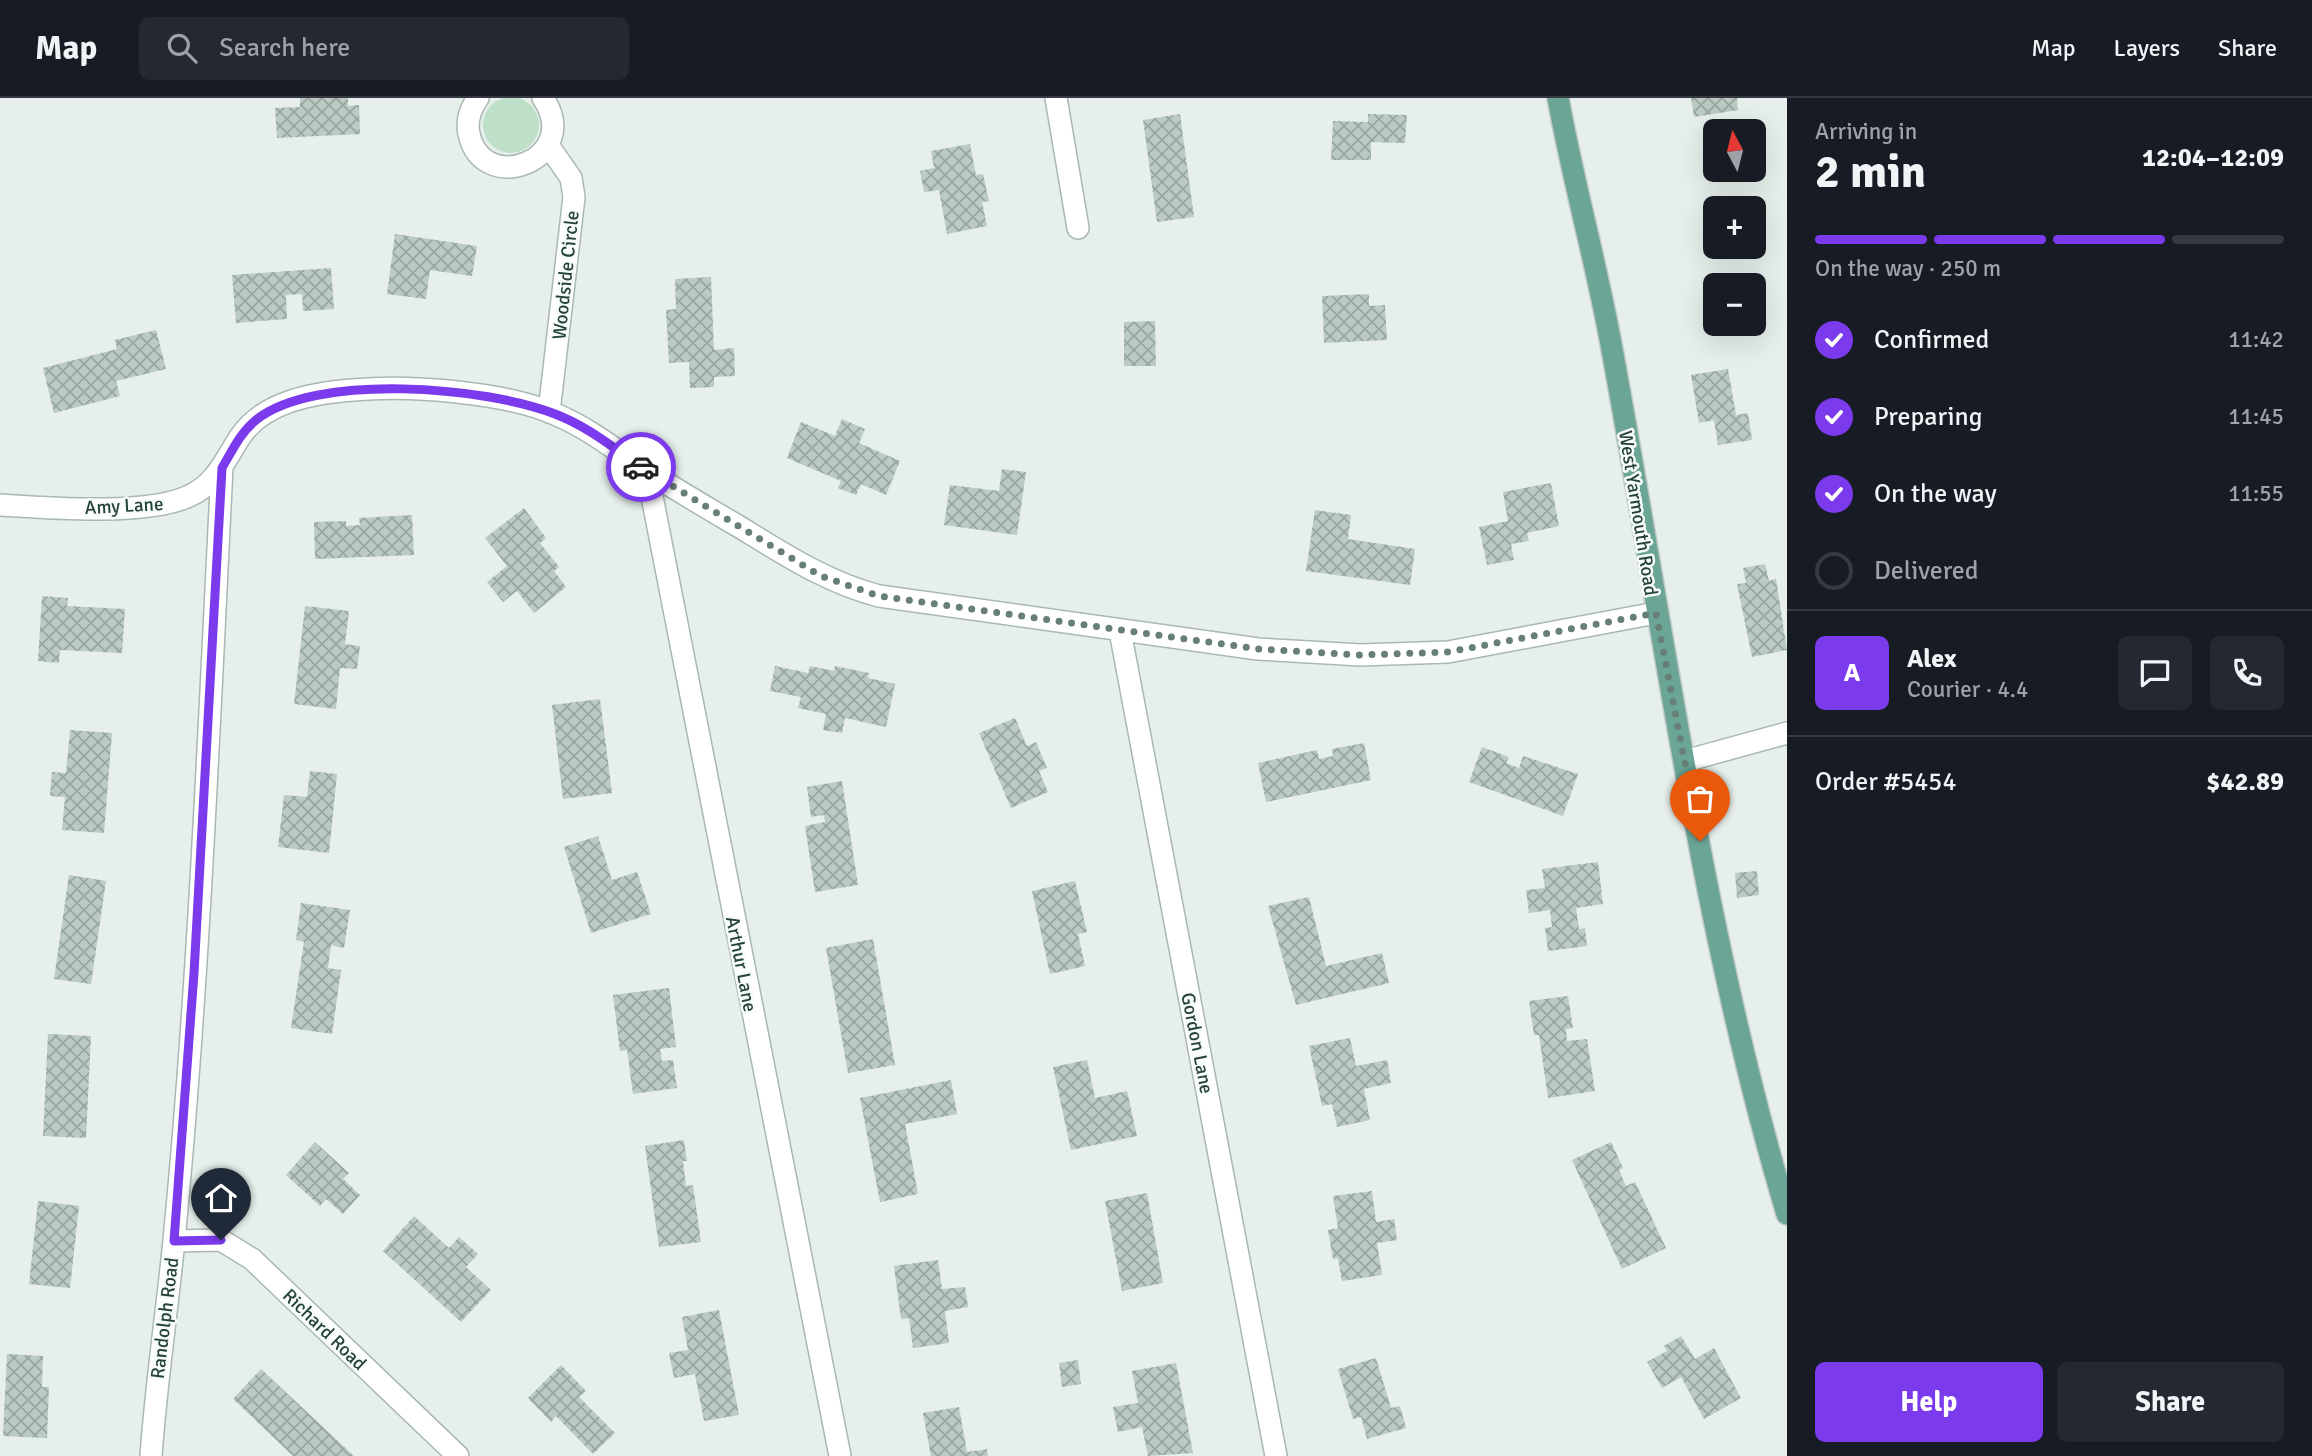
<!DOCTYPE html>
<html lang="en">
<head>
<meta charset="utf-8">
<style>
	body { margin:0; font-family:Signika,sans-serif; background:#242831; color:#f1f3f6; height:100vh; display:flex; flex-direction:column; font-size:26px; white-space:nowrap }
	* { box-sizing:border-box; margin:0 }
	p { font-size:23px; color:#9ea1a6 }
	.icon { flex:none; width:38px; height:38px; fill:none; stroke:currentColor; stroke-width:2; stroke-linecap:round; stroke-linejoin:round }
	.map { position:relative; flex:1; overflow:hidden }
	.drawer { display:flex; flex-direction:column; background:#171b24; width:525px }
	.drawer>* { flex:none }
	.needle { width:46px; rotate:353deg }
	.controls { position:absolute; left:1703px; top:21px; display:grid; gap:14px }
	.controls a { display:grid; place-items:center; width:63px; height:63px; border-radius:10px; background:#171b24; box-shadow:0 7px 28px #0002; font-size:35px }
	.pin { position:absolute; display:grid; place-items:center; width:60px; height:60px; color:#fff; margin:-72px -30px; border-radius:50% 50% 50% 0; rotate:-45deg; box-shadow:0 0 7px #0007 }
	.pin .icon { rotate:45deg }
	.courier { position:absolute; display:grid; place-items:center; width:70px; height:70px; margin:-35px; border:5px solid #7c3aed; border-radius:50%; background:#fff; color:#222; box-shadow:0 2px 9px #0007 }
	.headline em { font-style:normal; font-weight:800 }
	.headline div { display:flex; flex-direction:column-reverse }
	.headline { display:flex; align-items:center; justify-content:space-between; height:119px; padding:0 28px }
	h1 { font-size:46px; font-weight:800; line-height:52px }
	.bar { display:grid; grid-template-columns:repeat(4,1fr); gap:10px 7px; align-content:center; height:84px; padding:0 28px }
	.bar i { height:9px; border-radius:5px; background:#363941 }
	.bar .active { background:#7c3aed }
	.bar p { grid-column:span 4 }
	.line { display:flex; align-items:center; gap:18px; padding:0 28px; border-top:2px solid #363941 }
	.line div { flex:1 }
	.round { display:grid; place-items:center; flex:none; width:74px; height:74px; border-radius:10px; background:#242831 }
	ol { padding:0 28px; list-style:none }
	li { display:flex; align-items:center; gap:21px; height:77px }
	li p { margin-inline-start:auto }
	li .icon { padding:7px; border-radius:50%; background:#7c3aed; color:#fff; stroke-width:4 }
	li:last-child { color:#9ea1a6 }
	li i { width:38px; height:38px; border:4px solid #363941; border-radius:50% }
	.button { display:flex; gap:14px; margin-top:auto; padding:14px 28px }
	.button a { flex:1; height:80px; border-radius:10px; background:#7c3aed; color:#fff; font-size:28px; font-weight:800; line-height:80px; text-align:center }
	.button a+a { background:#242831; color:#f1f3f6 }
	header { display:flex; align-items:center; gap:42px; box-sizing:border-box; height:98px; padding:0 35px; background:#171b24; border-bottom:2px solid #363941 }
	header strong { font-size:33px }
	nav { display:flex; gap:38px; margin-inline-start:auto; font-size:24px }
	.search { width:490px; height:63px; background:#242831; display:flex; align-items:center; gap:18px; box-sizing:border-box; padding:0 24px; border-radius:10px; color:#9ea1a6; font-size:26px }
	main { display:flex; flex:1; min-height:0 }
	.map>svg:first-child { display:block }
</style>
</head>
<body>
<header>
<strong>Map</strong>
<div class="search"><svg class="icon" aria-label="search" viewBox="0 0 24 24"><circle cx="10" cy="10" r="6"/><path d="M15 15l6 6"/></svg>Search here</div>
<nav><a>Map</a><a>Layers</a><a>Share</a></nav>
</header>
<main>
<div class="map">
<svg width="1787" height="1358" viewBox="0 0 1787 1358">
	<defs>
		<pattern id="building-cross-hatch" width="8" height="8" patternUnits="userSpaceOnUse" patternTransform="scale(1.75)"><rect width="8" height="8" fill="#bbcac4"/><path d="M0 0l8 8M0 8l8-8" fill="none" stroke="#98a6a0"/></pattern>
	</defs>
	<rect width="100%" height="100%" fill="#e6efeb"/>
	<!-- green -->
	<path fill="#bfe0c8" d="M483 27a28 28 0 1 1 56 0a28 28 0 1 1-56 0Z"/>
	<!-- building -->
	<path fill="url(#building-cross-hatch)" d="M300 0H348V8L359 7 360 36 277 40 275 10 300 9Z
		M1691 0H1737L1738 12 1694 19Z
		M1180 16 1194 119 1157 124 1143 22Z
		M1368 16 1407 17 1405 45 1371 44V62H1331L1333 23 1368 24Z
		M970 46 976 77 983 76 989 103 982 104 987 128 947 136 939 92 924 94 920 73 934 70 931 53Z
		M395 136 477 148 472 178 430 172 426 201 387 196Z
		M331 170 334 211 303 213 302 196 286 197 287 221 236 225 232 177Z
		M711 179 714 252 734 250 735 278 714 279V289L690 290 689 264 669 265 666 212 676 211 675 181Z
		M1369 196V208L1385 207 1387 242 1324 245 1322 198Z
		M1155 223 1156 268H1124V224Z
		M156 232 166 271 116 283 120 298 54 315 43 270 117 251 115 242Z
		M1728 271 1736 317 1748 315 1752 342 1718 347 1714 322 1699 325 1691 277Z
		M842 321 865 331 859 345 900 363 886 397 861 386 856 397 838 390 841 383 787 360 801 324 835 338Z
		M1002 371 1026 374 1017 437 944 427 950 387 999 393Z
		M1551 385 1559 428 1527 435 1529 443 1511 446 1514 462 1487 467 1479 429 1508 423 1503 394Z
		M524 410 546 440 540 445 559 469 554 473 566 489 534 515 517 493 503 504 487 484 507 468 485 440Z
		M1315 412 1351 417 1348 441 1415 451 1410 487 1306 473Z
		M412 417 414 457 315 461 314 424 346 423V428L360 427 359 420Z
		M1765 466 1769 483 1776 481 1787 552 1752 559 1737 486 1746 485 1743 470Z
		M42 498 68 500 67 508 125 511 122 555 60 552 59 565 38 563Z
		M305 508 349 513 345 546 360 548 357 571 340 570 336 611 294 606Z
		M775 568 808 575 810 568 834 573 835 568 869 575 868 580 895 586 886 629 845 620 842 635 823 632 826 616 798 610 801 599 770 593Z
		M600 601 612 695 563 701 552 607Z
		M1015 620 1027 648 1036 644 1047 670 1039 673 1048 694 1011 710 979 635Z
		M70 632 112 635 104 735 62 732 65 699 50 698 52 674 66 675Z
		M1364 645 1371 682 1266 704 1258 665 1317 652 1319 661 1333 658 1332 651Z
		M1482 649 1509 659 1506 665 1519 670 1523 658 1578 676 1563 718 1469 684Z
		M310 673 337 676 329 755 278 749 284 697 307 699Z
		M842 683 858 787 815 794 805 728 825 724 824 717 811 719 807 689Z
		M598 738 612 782 637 774 651 816 591 835 564 749Z
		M1598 764 1603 806 1576 810 1579 831 1585 830 1587 848 1548 853 1545 830 1552 829 1550 812 1529 815 1526 792 1545 790 1542 771Z
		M1757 773 1759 797 1737 800 1735 775Z
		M69 777 106 783 91 886 54 881Z
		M1075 783 1087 834 1078 836 1085 868 1050 876 1032 793Z
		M1309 799 1326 868 1382 855 1389 885 1296 907 1268 808Z
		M301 805 350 812 344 850 331 847 328 870 341 872 332 936 291 930 304 844 296 842Z
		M873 841 895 967 848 975 826 850Z
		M669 890 676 949 660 951 662 963 673 962 677 990 633 996 627 952 620 953 613 897Z
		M1568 898 1573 930 1566 931 1567 943 1587 941 1595 993 1548 1000 1539 937H1534L1529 903Z
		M48 936 91 938 86 1040 43 1038Z
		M1350 940 1356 968 1387 962 1391 985 1364 991 1370 1022 1337 1029 1332 1006 1322 1008 1309 948Z
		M1087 962 1095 1000 1127 993 1137 1038 1071 1052 1053 969Z
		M951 982 957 1016 905 1026 918 1096 880 1104 860 1000Z
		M684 1042 687 1063H683L686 1088 693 1087 701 1144 659 1149 645 1048Z
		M315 1044 349 1075 343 1081 360 1097 343 1116 326 1101 320 1108 286 1077Z
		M1611 1044 1623 1070 1619 1072 1626 1088 1635 1084 1666 1150 1622 1171 1572 1062Z
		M1372 1093 1376 1124 1394 1121 1397 1142 1377 1145 1382 1177 1342 1183 1338 1160 1333 1161 1328 1132 1338 1130 1333 1098Z
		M1147 1095 1163 1185 1122 1193 1105 1103Z
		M38 1103 79 1108 70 1190 29 1186Z
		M414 1118 449 1150 459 1139 478 1156 466 1169 491 1192 461 1224 383 1153Z
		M938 1162 942 1191 965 1189 968 1209 945 1213 949 1245 913 1250 909 1220 901 1221 894 1168Z
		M719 1212 739 1317 704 1323 695 1276 674 1280 669 1255 688 1252 682 1219Z
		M1681 1238 1695 1261 1714 1250 1741 1300 1704 1321 1681 1279 1662 1290 1647 1264 1667 1253 1664 1248Z
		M7 1256 43 1258 42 1289H49L47 1340 3 1338Z
		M1376 1260 1391 1310 1400 1308 1406 1330 1367 1341 1361 1319 1353 1321 1338 1271Z
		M1078 1262 1081 1286 1062 1289 1059 1265Z
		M1176 1265 1193 1355 1148 1358 1142 1329 1118 1334 1113 1309 1138 1305 1132 1273Z
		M561 1267 586 1293 579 1299 615 1335 593 1356 556 1318 551 1324 528 1300Z
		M261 1271 354 1358H293L233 1301Z
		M959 1309 967 1354 987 1351 988 1358H931L923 1315Z"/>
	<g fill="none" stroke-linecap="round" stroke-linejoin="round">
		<defs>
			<path id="minor" d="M478 0C470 11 466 22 469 36 483 100 584 61 543 0
				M1056 0 1078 130
				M548 47 571 80 574 99 549 314
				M647 373 840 1358
				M0 407C48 410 147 418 189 398 216 386 225 362 240 339 264 303 314 295 353 292 410 287 506 294 557 317 590 331 617 353 647 373 677 392 707 410 738 428 784 456 826 484 879 498L1258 551 1361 557 1448 554 1656 515
				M1120 533 1276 1358
				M1685 663 1787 635
				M174 1143 221 1142 252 1161 458 1358
				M151 1358C156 1286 167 1214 174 1142 199 885 209 627 222 370"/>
			<path id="major" d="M1558 0C1573 83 1596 164 1611 246 1665 537 1702 832 1787 1116"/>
		</defs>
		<!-- minor casing -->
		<use href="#minor" stroke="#a8b8b2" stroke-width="24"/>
		<!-- major casing -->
		<use href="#major" stroke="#c2cac8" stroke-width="24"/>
		<!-- minor -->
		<use href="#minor" stroke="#fff" stroke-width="21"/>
		<!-- major -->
		<use href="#major" stroke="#6aa596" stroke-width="21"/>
	</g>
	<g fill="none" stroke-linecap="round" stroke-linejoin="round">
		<!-- done -->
		<path stroke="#687f78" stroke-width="7" stroke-dasharray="0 12.6" d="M641 369 821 478 879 498 1258 551 1361 557 1448 554 1656 515 1700 743"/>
		<!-- route -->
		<path stroke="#7c3aed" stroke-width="9" d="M221 1142 174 1143 194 875 222 370C232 353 240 335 256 322 316 274 487 289 555 316 587 328 614 350 641 369"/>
	</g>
	<g text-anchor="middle" stroke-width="5" stroke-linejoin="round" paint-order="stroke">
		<!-- street labels -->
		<g font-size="19" fill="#24423a" stroke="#f7fbf9">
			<text transform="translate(565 177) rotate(-84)" y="7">Woodside Circle</text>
			<text transform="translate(124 407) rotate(-3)" y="7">Amy Lane</text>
			<text transform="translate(1639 415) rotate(81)" y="7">West Yarmouth Road</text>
			<text transform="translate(742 866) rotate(79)" y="7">Arthur Lane</text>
			<text transform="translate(1198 945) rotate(79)" y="7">Gordon Lane</text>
			<text transform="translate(164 1220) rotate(-83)" y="7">Randolph Road</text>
			<text transform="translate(325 1231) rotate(44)" y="7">Richard Road</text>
		</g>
	</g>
</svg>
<div class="controls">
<a><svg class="needle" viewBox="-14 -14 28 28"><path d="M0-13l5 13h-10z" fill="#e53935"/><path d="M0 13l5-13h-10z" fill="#9ea1a6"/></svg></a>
<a>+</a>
<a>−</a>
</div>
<div class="pin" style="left:1700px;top:743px;background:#ea580c"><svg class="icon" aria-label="bag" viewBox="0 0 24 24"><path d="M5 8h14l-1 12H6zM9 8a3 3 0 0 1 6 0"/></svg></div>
<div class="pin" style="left:221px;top:1142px;background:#1f2937"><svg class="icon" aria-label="home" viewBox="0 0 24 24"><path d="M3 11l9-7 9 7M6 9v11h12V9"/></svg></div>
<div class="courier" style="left:641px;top:369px"><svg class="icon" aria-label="car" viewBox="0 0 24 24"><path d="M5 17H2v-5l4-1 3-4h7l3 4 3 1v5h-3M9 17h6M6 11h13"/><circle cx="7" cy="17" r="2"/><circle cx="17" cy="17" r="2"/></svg></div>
</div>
<section class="drawer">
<div class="headline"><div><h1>2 min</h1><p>Arriving in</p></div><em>12:04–12:09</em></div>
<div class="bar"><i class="active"></i><i class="active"></i><i class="active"></i><i></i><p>On the way · 250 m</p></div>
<ol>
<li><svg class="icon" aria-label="check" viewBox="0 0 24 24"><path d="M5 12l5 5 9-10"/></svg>Confirmed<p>11:42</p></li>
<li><svg class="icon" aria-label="check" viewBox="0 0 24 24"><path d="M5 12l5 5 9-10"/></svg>Preparing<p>11:45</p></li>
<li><svg class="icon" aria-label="check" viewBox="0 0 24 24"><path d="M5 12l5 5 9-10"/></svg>On the way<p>11:55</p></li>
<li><i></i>Delivered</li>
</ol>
<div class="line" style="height:126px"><b class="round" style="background:#7c3aed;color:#fff">A</b><div><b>Alex</b><p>Courier · 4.4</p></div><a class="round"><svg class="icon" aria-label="chat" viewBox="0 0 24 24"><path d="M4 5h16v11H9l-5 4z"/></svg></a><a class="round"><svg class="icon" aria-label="phone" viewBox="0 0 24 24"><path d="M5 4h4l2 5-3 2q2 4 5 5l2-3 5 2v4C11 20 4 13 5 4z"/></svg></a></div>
<div class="line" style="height:91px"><div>Order #5454</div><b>$42.89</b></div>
<div class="button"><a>Help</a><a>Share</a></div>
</section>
</main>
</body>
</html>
